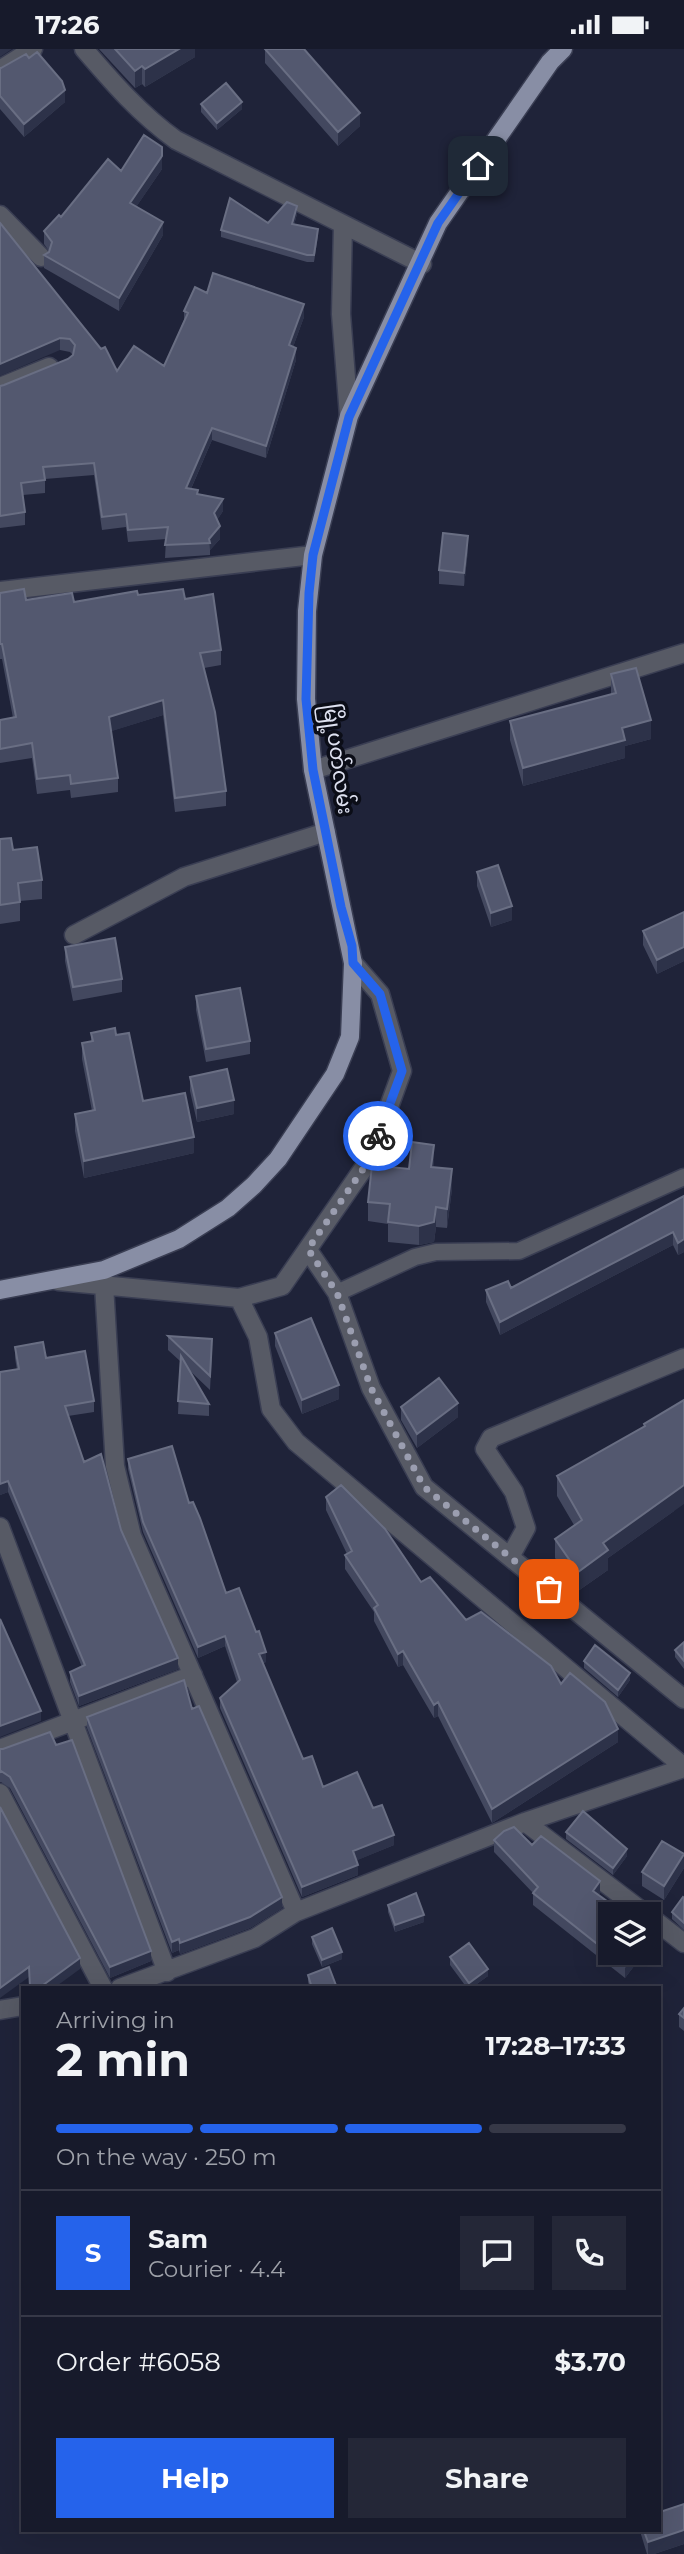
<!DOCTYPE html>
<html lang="en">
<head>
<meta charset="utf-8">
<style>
	body { margin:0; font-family:Montserrat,"Noto Sans Myanmar",sans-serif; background:#242737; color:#f1f3f6; height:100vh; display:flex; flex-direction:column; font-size:26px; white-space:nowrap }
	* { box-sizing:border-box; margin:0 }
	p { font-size:23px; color:#9ea1a9 }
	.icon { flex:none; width:38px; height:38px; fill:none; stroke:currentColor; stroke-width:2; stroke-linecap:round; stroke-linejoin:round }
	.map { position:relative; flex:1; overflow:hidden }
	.sheet { position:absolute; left:21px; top:1937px; width:640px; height:546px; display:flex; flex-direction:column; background:#171a2b; border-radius:0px; box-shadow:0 7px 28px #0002,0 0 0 2px #363847 }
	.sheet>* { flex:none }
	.fabs { position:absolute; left:598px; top:1853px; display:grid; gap:14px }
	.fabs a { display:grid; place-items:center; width:63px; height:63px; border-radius:0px; background:#171a2b; box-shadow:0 7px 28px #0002,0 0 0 2px #363847; font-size:35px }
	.pin { position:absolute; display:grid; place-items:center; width:60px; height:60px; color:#fff; margin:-30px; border-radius:14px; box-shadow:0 4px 10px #0006 }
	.courier { position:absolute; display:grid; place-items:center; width:70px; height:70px; margin:-35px; border:5px solid #2563eb; border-radius:50%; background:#fff; color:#222; box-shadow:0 2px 9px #0007 }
	.summary em { font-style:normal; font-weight:700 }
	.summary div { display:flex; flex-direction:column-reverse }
	.summary { display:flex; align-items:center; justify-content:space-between; height:119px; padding:0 35px }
	h1 { font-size:46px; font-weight:700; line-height:52px }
	.bar { display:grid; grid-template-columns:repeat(4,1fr); gap:10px 7px; align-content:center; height:84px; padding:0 35px }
	.bar i { height:9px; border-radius:5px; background:#363847 }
	.bar .on { background:#2563eb }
	.bar p { grid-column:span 4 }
	.line { display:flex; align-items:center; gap:18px; padding:0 35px; border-top:2px solid #363847 }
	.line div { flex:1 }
	.round { display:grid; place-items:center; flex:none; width:74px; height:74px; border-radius:0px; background:#242737 }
	.action { display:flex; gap:14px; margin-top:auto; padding:14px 35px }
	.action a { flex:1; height:80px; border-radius:0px; background:#2563eb; color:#fff; font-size:28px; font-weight:700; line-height:80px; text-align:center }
	.action a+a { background:#242737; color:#f1f3f6 }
	.status { display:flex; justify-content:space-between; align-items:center; height:49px; padding:0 35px; background:#171a2b; direction:ltr }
	.status svg { height:19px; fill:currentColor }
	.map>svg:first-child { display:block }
</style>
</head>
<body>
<div class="status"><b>17:26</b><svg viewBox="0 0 49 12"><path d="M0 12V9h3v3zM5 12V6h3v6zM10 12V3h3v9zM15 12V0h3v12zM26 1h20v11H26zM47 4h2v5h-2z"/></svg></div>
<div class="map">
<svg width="684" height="2505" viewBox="0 0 684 2505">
	<rect width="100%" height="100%" fill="#1f2339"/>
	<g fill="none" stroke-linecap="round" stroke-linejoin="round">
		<defs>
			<path id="service" d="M337 1244 415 1208 436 1203 519 1202 684 1128"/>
			<path id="minor" d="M84 0C113 34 140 65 176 91L422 215
				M0 21 33 0
				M0 166 41 208
				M343 176 341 265 349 367
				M0 338 49 318
				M0 542 313 506
				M313 721 684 604
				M74 886 184 828 326 783
				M308 1201 337 1244 371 1339 424 1438 684 1650
				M58 1232 239 1249 282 1237 370 1110 402 1022 380 945 353 914
				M104 1236 115 1417 132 1487 296 1863
				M239 1249 258 1288 271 1360 296 1393 684 1718
				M0 1478 167 1923
				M510 1508 526 1479 514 1443 485 1400 491 1389 684 1309
				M0 1700 193 1626
				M0 1744 103 1939
				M525 1773 647 1866
				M649 1867 684 1894
				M120 1939 255 1889 296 1863 525 1773 684 1719
				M0 1961 23 1957"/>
			<path id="primary" d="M0 1241 104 1221 179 1190 228 1159 254 1136 278 1110 335 1025 350 988 353 914 313 721 306 650 307 562 313 506 349 367 438 174 550 13 563 0"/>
		</defs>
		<!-- service casing -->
		<use href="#service" stroke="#3a3e53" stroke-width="19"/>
		<!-- minor casing -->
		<use href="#minor" stroke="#3a3e53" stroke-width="21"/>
		<!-- primary casing -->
		<use href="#primary" stroke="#3a3e53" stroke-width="21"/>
		<!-- service -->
		<use href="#service" stroke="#575a65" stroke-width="16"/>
		<!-- minor -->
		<use href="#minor" stroke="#575a65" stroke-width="18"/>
		<!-- primary -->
		<use href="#primary" stroke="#888ea5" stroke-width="18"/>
	</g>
	<!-- wall -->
	<path fill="#43485f" d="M99 0H195V8L145 38 142 35 135 39Z
		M265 0 360 77 338 97 265 14Z
		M0 19 65 53 24 88 0 60Z
		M201 55 242 60 217 81 201 63Z
		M162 120 136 158 163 186 119 262 44 219V206L49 202 44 195V182L121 122Z
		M297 165 294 176 318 187 314 213H307L221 188V181L268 174Z
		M0 174 117 322 164 317 184 271V262L207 244 304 268 293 298 296 311 266 409 212 391 191 440 223 462 217 471 220 490 210 501V506L165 509 166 490 128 493 126 478 102 481 94 426 45 430V444L23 446 25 463V476L0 479V337L4 336 68 310 73 306 70 303 60 301Z
		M468 501 464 537 439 535V521Z
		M0 544 26 551 74 553 138 546 185 550 221 601V616L204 619 226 742V757L175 763 163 666 111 682 118 729V743L71 749 70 741 37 745 32 709 0 714V671L13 669 2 610H0Z
		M611 625 651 690 625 697V709L523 737 510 691V672L611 645Z
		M0 790 13 801 42 831V850L20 852V872L0 875Z
		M477 823 512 871 491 878 477 837Z
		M684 863V912L657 925 643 896V882Z
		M65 898 122 930V943L73 952 65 912Z
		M196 947 250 992V1005L206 1013 196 961Z
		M91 984 116 986 143 1052 194 1104 84 1129 75 1082V1065L92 1062 82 1010V994L91 992Z
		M190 1028 234 1065 197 1073 190 1042Z
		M434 1118 452 1140 447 1179 436 1178 434 1193 419 1196 388 1193V1175L368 1172V1153L409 1120Z
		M684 1147V1203L678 1206 673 1196 500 1286 486 1253V1241L511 1239Z
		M275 1284 339 1350 302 1365 275 1297Z
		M168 1287 212 1304 210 1341 188 1320 209 1355V1367L178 1365 180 1312 168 1301Z
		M15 1298 46 1309 94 1352V1363L68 1367 84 1413 121 1481 178 1620 79 1657 70 1633V1623L82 1618 8 1443 0 1446 17 1321 15 1309Z
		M684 1351 674 1462 608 1509V1521L578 1542 555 1509V1490L574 1476 557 1447V1427L644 1378V1375Z
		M401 1358 458 1368 417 1399 401 1371Z
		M128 1410 189 1454 226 1544 266 1613 263 1614 303 1710 323 1738 373 1759 394 1796 357 1811 358 1826 302 1848 220 1659V1649L237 1633 225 1597 198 1609 143 1483 128 1420Z
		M326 1448 421 1533 466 1571 561 1635 618 1693 492 1774 438 1667 434 1669 403 1616 398 1618 374 1572V1563L345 1520V1506L347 1505 326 1461Z
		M684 1593V1620L675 1608V1601Z
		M584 1612 630 1631 618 1648 584 1619Z
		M192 1660 282 1859 250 1879 180 1905 179 1901 172 1904 87 1679V1668Z
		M0 1700 151 1912 110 1929 10 1739 1 1733H0Z
		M566 1783 627 1807 613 1826 566 1790Z
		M494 1791 532 1796 600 1844 598 1846 611 1904H644L625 1929 533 1856V1844L494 1803Z
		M684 1819 664 1851 642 1837V1823Z
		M684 1849V1881L672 1870V1863Z
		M388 1856 424 1873 395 1883 388 1863Z
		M312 1888 342 1910 322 1918 312 1895Z
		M450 1908 488 1927 471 1939H467L450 1916Z
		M308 1926 337 1939H310L308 1933Z
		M684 1959V1982L679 1978V1965Z
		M640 2482H660L684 2495 654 2505H647Z"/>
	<!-- shaded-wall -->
	<path fill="#2d3249" d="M0 0H12L0 8Z
		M179 0H195V8L145 38V20Z
		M142 17V35L135 39V22Z
		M65 41V53L24 88V75Z
		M242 53V60L217 81V74Z
		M360 64V77L338 97V83Z
		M162 107V120L130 167V154Z
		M297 157V165L292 183V175Z
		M163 173V186L119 262V249Z
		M304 255V268L289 309V296Z
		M60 289V301L0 327V315Z
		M296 299V311L266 409V397Z
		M212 379V391L186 451V439Z
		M223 450V462L214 476V464Z
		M220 477V490L210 501 209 490Z
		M468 487V501L464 537V524Z
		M163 651V666L109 683V668Z
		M651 671V690L625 697V709L523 737V719L622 679Z
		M512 857V871L491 878V864Z
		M684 898V912L657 925V911Z
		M234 1051V1065L197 1073V1059Z
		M194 1088V1104L84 1129V1112Z
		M434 1096V1115L431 1138V1118Z
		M452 1120V1140L447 1179V1160Z
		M436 1158V1178L434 1193 419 1196V1177Z
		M673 1183V1196L500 1286V1273Z
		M684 1190V1203L678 1206V1194Z
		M339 1336V1350L302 1365V1351Z
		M458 1354V1368L417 1399V1385Z
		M8 1432V1443L0 1446V1435Z
		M684 1436V1455L608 1509V1521L578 1542V1523L603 1494Z
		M225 1587V1597L198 1609V1598Z
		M403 1602V1616L398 1618V1605Z
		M266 1603V1613L259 1615V1605Z
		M178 1609V1620L79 1657V1647Z
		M630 1624V1631L618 1648V1641Z
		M438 1653V1667L434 1669V1656Z
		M41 1662V1672L0 1688V1677Z
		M618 1680V1693L492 1774V1760Z
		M394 1786V1796L353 1813V1802Z
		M627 1800V1807L613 1826V1819Z
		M684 1805V1819L664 1851V1837Z
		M358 1816V1826L302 1848V1838Z
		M600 1832V1844L593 1854V1842Z
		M282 1848V1859L250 1879 180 1905V1894Z
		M424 1866V1873L395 1883V1876Z
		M179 1890V1901L172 1904V1893Z
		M151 1902V1912L110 1929V1918Z
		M342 1903V1910L322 1918V1911Z
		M635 1904H644L625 1929V1917Z
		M80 1909V1920L54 1939H39Z
		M29 1918V1928L0 1949V1939Z
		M488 1920V1927L471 1939H469V1934Z
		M684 2481V2495L654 2505H648V2493Z"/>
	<!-- building -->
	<path fill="#53586f" stroke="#696e83" stroke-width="2" d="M115 0H179L145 20 142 17 135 22Z
		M265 0H304L360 64 338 83Z
		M37 3 62 32 65 41 24 75 0 47V19H1L26 5 29 9Z
		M226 34 242 53 217 74 201 55Z
		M144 86 162 98V107L130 154 163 173 119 249 44 206 49 203 52 193 44 182 59 166 61 168 108 110 121 122Z
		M230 149 268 174 287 153 297 157 292 175 318 180 314 206H307L221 181Z
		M0 174 101 300 105 298 117 322 134 297 164 317 188 264 184 262 195 238 207 244 213 224 304 255 289 296 296 299 266 397 212 379 186 439 198 441 197 445 223 450 214 464 220 477 209 490 210 494 165 496 168 478 128 481 126 465 102 468 94 414 43 418 45 431 21 434 25 463 0 467V337L4 336 68 310 73 306 75 296 70 290 60 289 0 315Z
		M443 484 468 487 464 524 439 521Z
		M24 540 26 551 72 544 74 553 137 542 138 546 183 540 185 550 213 545 221 601 200 604 215 663 226 742 175 749 163 651 109 668 118 729 71 735 70 726 37 730 32 694 0 700V671L16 668 2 595H0V544Z
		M636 619 651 671 622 679 625 691 523 719 510 672 616 644 611 625Z
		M11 789 13 801 37 798 42 831 18 834 20 853 0 856V790Z
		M498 816 512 857 491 864 477 823Z
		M684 863V898L657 911 643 882Z
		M115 889 122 930 73 938 65 898Z
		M240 939 250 992 206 1000 196 947Z
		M115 979 116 986 129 984 143 1052 185 1044 194 1088 84 1112 75 1065 95 1061 82 994 93 992 91 984Z
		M227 1020 234 1051 197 1059 190 1028Z
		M412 1093 434 1096 431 1118 452 1120 447 1160 436 1158 434 1173 419 1177 388 1173 390 1155 368 1153 372 1116 409 1120Z
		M684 1147V1190L678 1194 673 1183 500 1273 486 1241 508 1232 511 1239Z
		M311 1269 339 1336 302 1351 275 1284Z
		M168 1287 212 1290 210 1327Z
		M43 1293 46 1309 85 1302 94 1352 65 1357 84 1413 101 1405 121 1481 178 1609 79 1647 70 1623 85 1616 8 1432 0 1435V1323L19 1320 15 1298Z
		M181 1307 209 1355 178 1352Z
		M439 1329 458 1354 417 1385 401 1358Z
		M684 1351V1436L603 1494 608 1501 578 1523 555 1490 582 1471 557 1427 645 1377 644 1375Z
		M172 1397 189 1454 193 1453 200 1469 226 1544 239 1539 256 1583 259 1582 266 1603 259 1605 303 1710 312 1707 323 1738 357 1723 373 1759 382 1756 394 1786 353 1802 358 1816 302 1838 220 1649 240 1631 225 1587 198 1598 143 1473 128 1410Z
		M341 1436 385 1480 421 1533 430 1528 466 1571 481 1563 551 1617 561 1635 570 1624 605 1653 618 1680 492 1760 438 1653 434 1656 403 1602 398 1605 374 1559 378 1556 345 1506 352 1502 326 1448Z
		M0 1570 41 1662 0 1677Z
		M684 1593V1612L675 1601Z
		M595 1596 630 1624 618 1641 584 1612Z
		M184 1631 192 1660 199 1657 282 1848 250 1868 180 1894 179 1890 172 1893 87 1668Z
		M50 1683 56 1696 72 1691 151 1902 110 1918 10 1728 1 1722 0 1723V1700H3Z
		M0 1758 80 1909 39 1939H31L30 1938 29 1918 0 1939Z
		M583 1762 627 1800 613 1819 566 1783Z
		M514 1778 532 1796 541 1787 600 1832 593 1842 611 1855 606 1861 612 1866H611V1904H635L625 1917 533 1844 538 1838 494 1791 504 1782Z
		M662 1792 684 1805 664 1837 642 1823Z
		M416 1844 424 1866 395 1876 388 1856Z
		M683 1848 684 1849V1874L672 1863Z
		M332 1879 342 1903 322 1911 312 1888Z
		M469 1894 488 1920 469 1934 450 1908Z
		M329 1918 337 1939H312L308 1926Z
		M684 1959V1969L679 1965Z
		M684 2455V2481L648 2493 644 2482H660V2463Z"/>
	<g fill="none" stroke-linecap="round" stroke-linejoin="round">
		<!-- done -->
		<path stroke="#9b9eb0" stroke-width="7" stroke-dasharray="0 12.6" d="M378 1087 370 1110 308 1200 337 1244 371 1339 424 1438 549 1540"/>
		<!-- route -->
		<path stroke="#2563eb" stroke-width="9" d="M378 1087 402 1022 380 945 353 914 352 897 341 858 313 721 306 650 309 544 313 506 349 368 438 174 478 117"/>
	</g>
	<g text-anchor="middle" stroke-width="7" stroke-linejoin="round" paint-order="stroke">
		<!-- street labels -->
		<g font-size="21" fill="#dee1f0" stroke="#0b0d17">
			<text transform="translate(338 710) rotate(82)" y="7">မြို့ပတ်လမ်း</text>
		</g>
	</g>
</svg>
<div class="fabs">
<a><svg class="icon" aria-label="layers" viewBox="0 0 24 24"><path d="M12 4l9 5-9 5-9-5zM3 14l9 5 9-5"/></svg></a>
</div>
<div class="pin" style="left:549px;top:1540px;background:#ea580c"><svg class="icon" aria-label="bag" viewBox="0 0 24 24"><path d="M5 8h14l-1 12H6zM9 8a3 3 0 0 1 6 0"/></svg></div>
<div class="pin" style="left:478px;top:117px;background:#1f2937"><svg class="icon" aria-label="home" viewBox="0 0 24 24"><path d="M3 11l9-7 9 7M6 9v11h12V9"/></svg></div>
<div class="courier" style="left:378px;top:1087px"><svg class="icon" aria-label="bike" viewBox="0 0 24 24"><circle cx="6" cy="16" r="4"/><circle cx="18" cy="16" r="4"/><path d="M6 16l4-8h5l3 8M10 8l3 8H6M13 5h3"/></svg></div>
<section class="sheet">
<div class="summary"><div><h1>2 min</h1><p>Arriving in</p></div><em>17:28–17:33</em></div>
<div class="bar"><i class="on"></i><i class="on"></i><i class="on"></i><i></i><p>On the way · 250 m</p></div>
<div class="line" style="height:126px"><b class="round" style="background:#2563eb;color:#fff">S</b><div><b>Sam</b><p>Courier · 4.4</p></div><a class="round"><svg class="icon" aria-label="chat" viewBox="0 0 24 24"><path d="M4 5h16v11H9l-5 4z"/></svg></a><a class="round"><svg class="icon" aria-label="phone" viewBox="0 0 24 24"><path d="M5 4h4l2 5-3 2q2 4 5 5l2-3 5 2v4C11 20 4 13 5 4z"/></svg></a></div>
<div class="line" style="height:91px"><div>Order #6058</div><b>$3.70</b></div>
<div class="action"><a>Help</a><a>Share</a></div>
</section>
</div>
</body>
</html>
